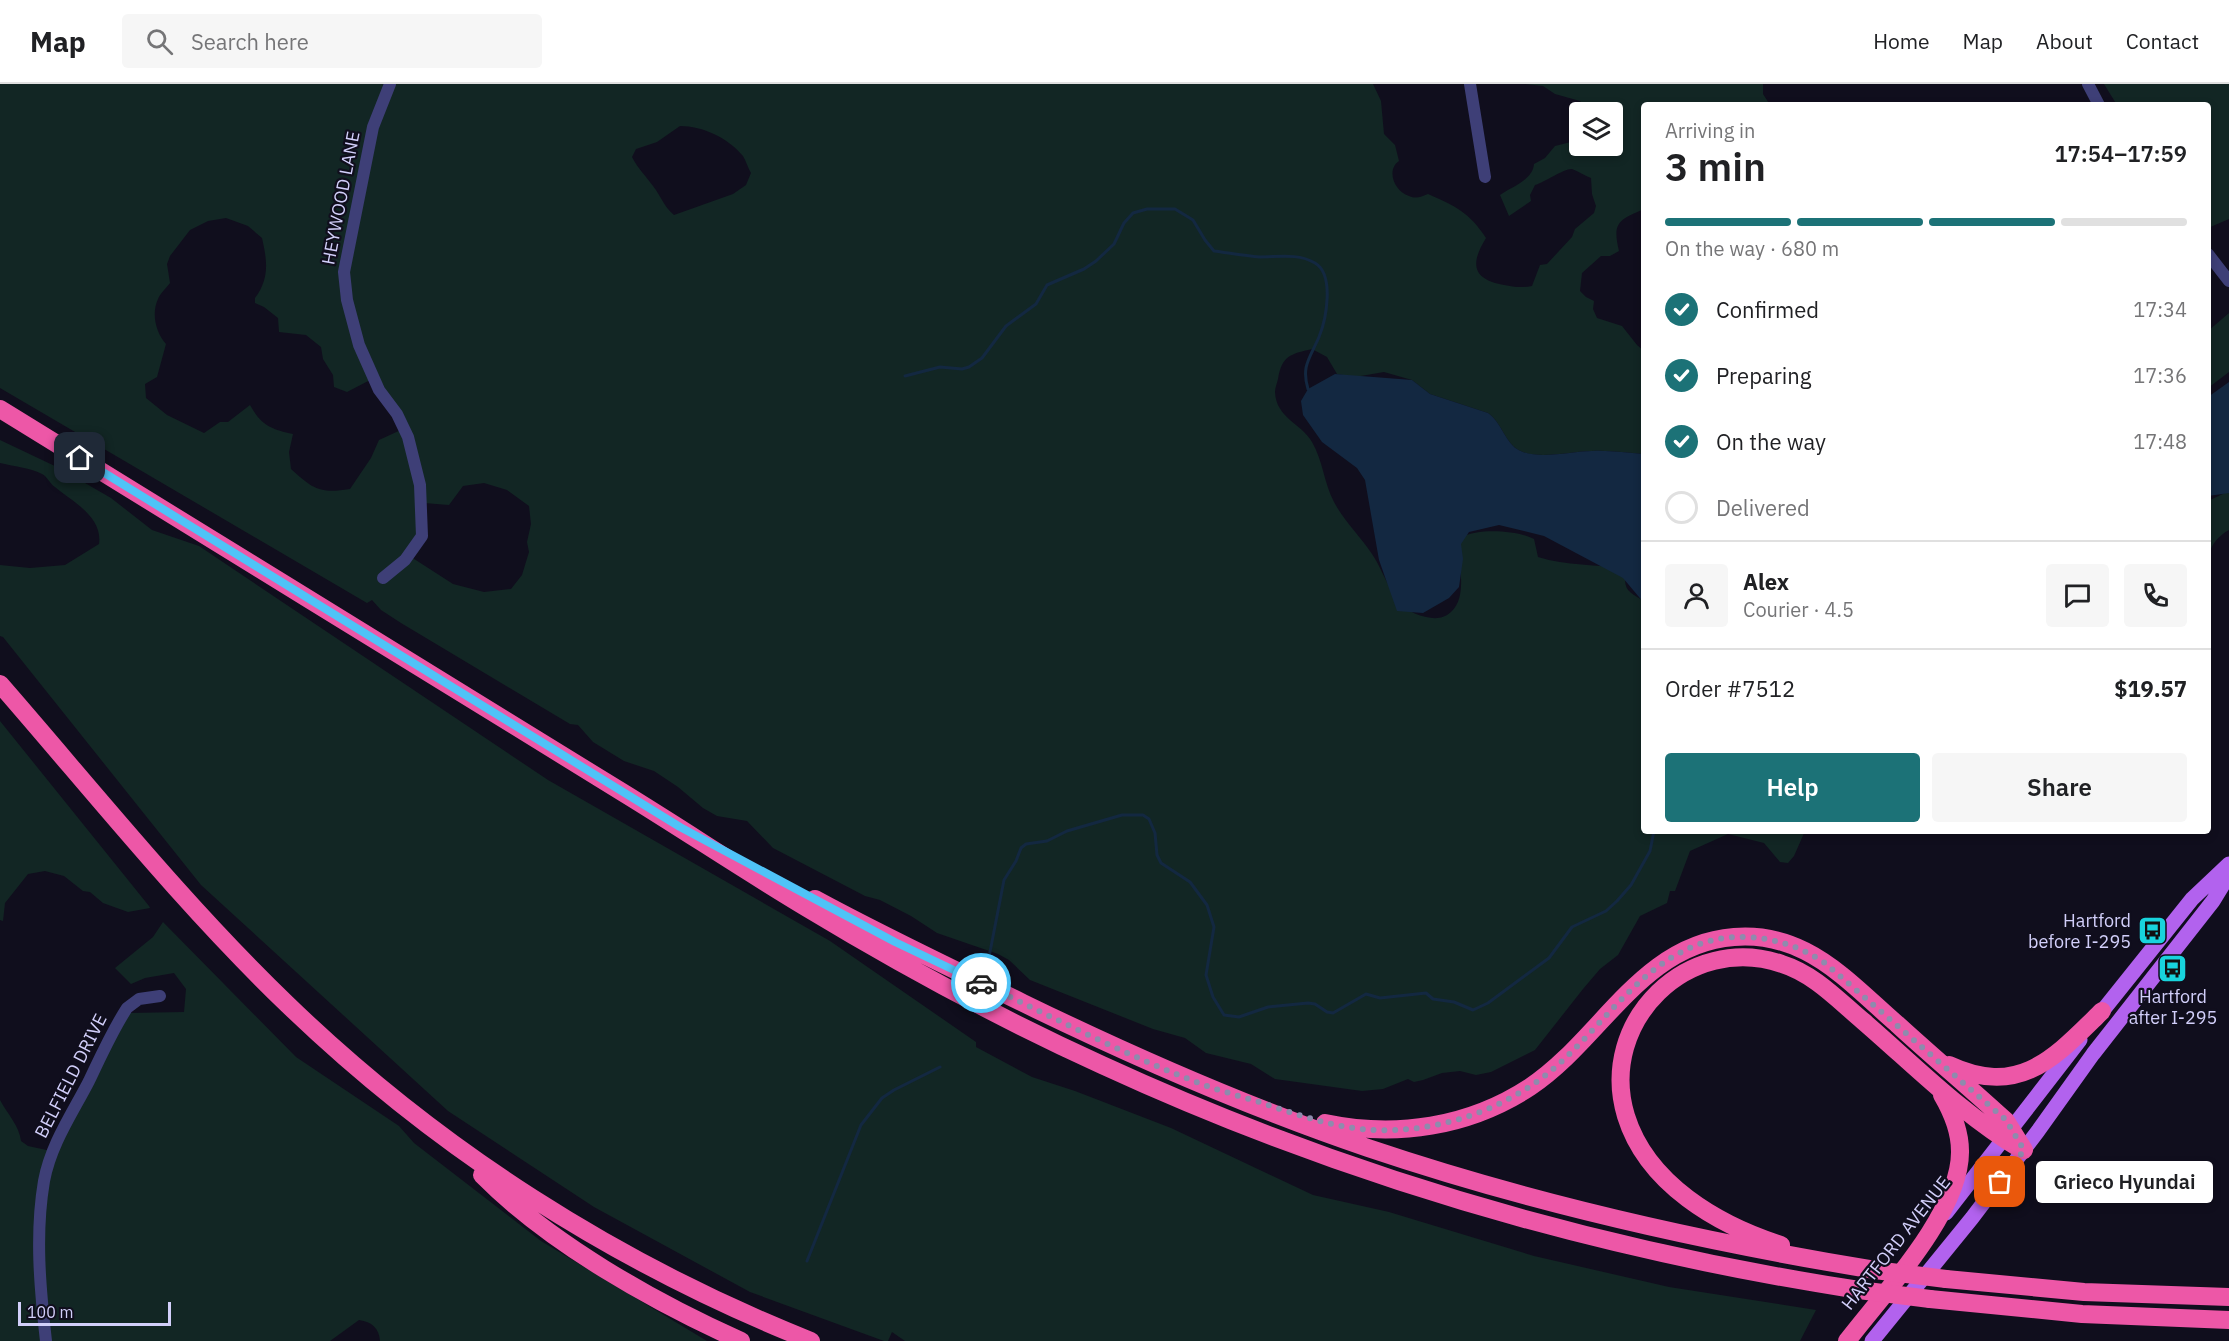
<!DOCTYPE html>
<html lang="en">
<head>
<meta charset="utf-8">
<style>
	body { margin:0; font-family:"IBM Plex Sans",sans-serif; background:#f6f6f6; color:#202124; height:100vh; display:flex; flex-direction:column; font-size:22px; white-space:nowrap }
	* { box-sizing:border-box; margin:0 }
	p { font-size:20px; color:#757577 }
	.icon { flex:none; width:33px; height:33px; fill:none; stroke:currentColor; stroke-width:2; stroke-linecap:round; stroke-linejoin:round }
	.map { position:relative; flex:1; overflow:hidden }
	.panel { position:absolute; left:1641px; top:18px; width:570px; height:732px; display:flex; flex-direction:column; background:#fff; border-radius:6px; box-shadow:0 3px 9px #0003 }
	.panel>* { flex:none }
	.buttons { position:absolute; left:1569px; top:18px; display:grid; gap:12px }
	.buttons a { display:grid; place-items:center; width:54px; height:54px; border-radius:6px; background:#fff; box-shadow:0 3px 9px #0003; font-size:30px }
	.scale { position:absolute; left:18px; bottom:15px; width:153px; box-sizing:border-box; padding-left:6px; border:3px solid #d2cffa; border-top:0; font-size:16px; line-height:21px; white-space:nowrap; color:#d2cffa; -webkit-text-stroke:4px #100e1d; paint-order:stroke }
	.pin { position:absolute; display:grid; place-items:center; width:51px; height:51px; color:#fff; margin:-26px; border-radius:12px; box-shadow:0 3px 9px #0006 }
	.courier { position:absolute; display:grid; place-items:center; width:60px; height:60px; margin:-30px; border:4px solid #4fc3f7; border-radius:50%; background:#fff; color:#222; box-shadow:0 2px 8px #0007 }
	.bubble { position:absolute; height:42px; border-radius:6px; background:#fff; box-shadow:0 3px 9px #0003; font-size:20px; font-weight:600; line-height:42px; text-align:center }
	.summary em { font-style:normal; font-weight:600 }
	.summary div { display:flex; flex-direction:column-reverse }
	.summary { display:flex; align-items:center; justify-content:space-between; height:102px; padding:0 24px }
	h1 { font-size:39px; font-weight:600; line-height:45px }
	.bar { display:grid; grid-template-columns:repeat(4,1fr); gap:9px 6px; align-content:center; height:72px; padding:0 24px }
	.bar i { height:8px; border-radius:4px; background:#e0e0e0 }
	.bar .selected { background:#1c7277 }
	.bar p { grid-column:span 4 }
	.line { display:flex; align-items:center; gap:15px; padding:0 24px; border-top:2px solid #e0e0e0 }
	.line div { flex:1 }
	.round { display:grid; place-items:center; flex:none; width:63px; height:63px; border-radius:6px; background:#f6f6f6 }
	ol { padding:0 24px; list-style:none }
	li { display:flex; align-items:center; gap:18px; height:66px }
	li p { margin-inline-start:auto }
	li .icon { padding:6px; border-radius:50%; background:#1c7277; color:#fff; stroke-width:4 }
	li:last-child { color:#757577 }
	li i { width:33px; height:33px; border:3px solid #e0e0e0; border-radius:50% }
	.action { display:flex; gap:12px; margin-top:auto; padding:12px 24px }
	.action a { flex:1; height:69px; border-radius:6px; background:#1c7277; color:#fff; font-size:24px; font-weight:600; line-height:69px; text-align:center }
	.action a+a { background:#f6f6f6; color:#202124 }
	header { display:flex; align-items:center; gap:36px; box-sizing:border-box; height:84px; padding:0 30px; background:#fff; border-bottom:2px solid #e0e0e0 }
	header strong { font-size:28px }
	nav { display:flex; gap:33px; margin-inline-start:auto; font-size:21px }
	.search { width:420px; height:54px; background:#f6f6f6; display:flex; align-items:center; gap:15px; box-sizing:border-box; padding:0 21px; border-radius:6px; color:#757577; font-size:22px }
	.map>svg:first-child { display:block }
</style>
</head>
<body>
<header>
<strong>Map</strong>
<div class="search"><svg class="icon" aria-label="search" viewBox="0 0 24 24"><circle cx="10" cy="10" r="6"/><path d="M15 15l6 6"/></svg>Search here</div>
<nav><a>Home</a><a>Map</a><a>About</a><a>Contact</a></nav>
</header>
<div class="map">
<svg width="2229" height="1257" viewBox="0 0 2229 1257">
	<rect width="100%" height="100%" fill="#100e1d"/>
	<!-- green -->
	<path fill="#122624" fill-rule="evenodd" d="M0 0H1373L1381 17 1384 50 1395 61 1399 77C1386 86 1394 107 1409 112 1416 115 1421 113 1428 110 1455 122 1469 128 1486 154 1470 180 1472 195 1504 201 1514 203 1521 204 1532 202L1540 181 1547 180 1572 153 1575 145 1594 129 1596 122 1592 110 1591 94C1585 92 1578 87 1572 85 1565 84 1545 98 1535 101L1530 111 1531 117 1509 132 1500 111C1511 103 1533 96 1534 80L1545 74 1555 62 1579 56 1580 62H1612V28H1590L1580 17 1555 10 1543 2 1525 0H1763V10L1770 21H1644V125C1619 136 1612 138 1619 167L1610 172H1601L1582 189 1580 207 1586 213 1594 217 1593 225 1597 234 1622 242 1637 261 1644 267V370C1627 369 1609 366 1592 367 1572 367 1534 377 1517 365 1505 357 1501 338 1488 329L1430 310 1412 296 1384 288 1355 293 1337 290 1327 273 1312 265C1290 270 1282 272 1278 295 1277 299 1275 304 1275 308 1276 334 1301 339 1312 358 1323 377 1324 399 1334 418 1344 437 1360 452 1372 470 1388 494 1393 527 1426 533 1435 535 1443 535 1451 528 1470 510 1455 477 1462 453 1478 444 1517 446 1534 455L1538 473C1567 482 1596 480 1626 485 1623 506 1627 507 1644 517V747H1805L1794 772 1788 779 1780 778 1764 759 1728 750 1690 767 1675 807H1670L1667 819 1640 832 1618 871 1600 885 1583 905 1535 966 1491 988 1476 991 1460 987 1442 989 1423 996 1414 998 1408 995 1383 1005 1362 1007 1275 995 1251 980 1206 969 1185 954 1153 945 1030 896 1009 876 998 870 937 849 911 832 880 816 865 812 773 764 747 737 717 732 703 724 678 703 654 687 624 677 593 658 578 641 570 640 401 539 381 526 372 516 367 519 0 304ZM680 42C703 42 728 54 743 72 746 77 748 84 751 89L746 101 733 110 674 131C664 123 661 112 653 102 646 92 638 85 632 73L636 65 657 58ZM226 134 248 142 262 154C267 176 270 194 255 214V219L264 223 278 234 279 248 306 251 321 263 323 275 333 291 334 303 347 308 372 295 403 345 379 356 371 374 350 405C320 410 313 405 291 385L289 368 293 350C271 345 261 341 250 321L228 338H220L204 349 167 331 146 314 145 300 157 293 166 260C156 249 151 230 158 215 160 210 166 204 170 199L167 180 170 172 190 146 208 137ZM484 399 507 406 529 422 531 440 527 458 529 468 522 491 511 505 484 508 453 500 408 471 420 452 424 419 449 421 463 402Z
		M2104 0H2229V135L2208 144V21H2117Z
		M2229 229V288L2208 304V247Z
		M0 356 59 384 111 414 152 446 199 462 548 696 830 857 976 958V963L1032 993 1075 1007 1171 1044 1313 1111 1389 1128 1534 1172 1669 1203 1816 1226 1800 1257H905L892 1248 888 1257H884L750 1208 594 1123 448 1027 201 801 3 553 0 552V481L30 484 65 481 99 460C103 433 73 418 55 403 50 400 47 392 42 390 32 384 12 382 0 379Z
		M2229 407V446C2218 452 2212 460 2208 472V417Z
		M0 637 149 822 150 824 128 828 103 819 90 808 83 807 64 792 45 787 28 790 5 819 3 837 0 836Z
		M163 838 296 973 399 1042 414 1059 541 1157 707 1257H380C379 1244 372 1238 359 1236L330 1257H0V1016C8 1031 19 1041 21 1057L28 1062 51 1067 129 929 184 928 186 905 174 889 145 894 131 900 115 884 153 853Z"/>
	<!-- water -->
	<path fill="#132841" d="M1335 290 1412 296 1430 310 1488 329C1501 338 1505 357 1517 365 1535 377 1572 367 1592 367 1609 366 1627 369 1644 370V519L1623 494 1544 452 1499 441 1469 448 1461 460 1463 475 1459 503 1449 514 1423 529 1397 527 1379 476 1365 396 1357 384 1322 358 1303 331 1301 317 1308 305Z
		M2229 298V409L2208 412V313Z"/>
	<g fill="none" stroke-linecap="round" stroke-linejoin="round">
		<!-- stream -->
		<path stroke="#132841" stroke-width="3" d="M905 292 940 283 962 285 969 283 982 274 1006 242 1036 220 1047 201 1084 185 1096 177 1114 160 1124 139 1133 129 1147 125H1175L1193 136 1205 156 1214 167C1229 169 1245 172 1260 173 1278 173 1298 169 1315 179 1335 191 1326 236 1319 253 1310 274 1301 282 1308 305
			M989 873 1004 796 1016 777 1021 764 1026 760 1047 757 1067 747 1122 731H1143L1149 735 1155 749 1157 771 1161 779 1190 798 1207 821 1214 843 1206 891 1213 913 1224 931 1239 933 1268 923 1308 919 1315 920 1327 928 1333 929 1366 910 1380 914 1426 909 1433 915 1454 918 1473 926 1488 919 1549 874 1572 843 1606 827 1617 817 1631 801 1650 767 1654 747
			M807 1177 861 1041 882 1014 894 1006 940 983"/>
		<!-- minor -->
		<path stroke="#3e3f77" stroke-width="12" d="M1470 0 1485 93
			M2088 0 2099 21
			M2208 170 2229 197
			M383 494 405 476 422 452 420 401 408 353 397 330 379 306 359 261 347 216 344 188 373 43 390 0
			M46 1257C40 1204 35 1150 44 1097 51 1060 72 1030 89 997 101 972 112 947 127 924L139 915 160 912"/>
		<!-- major -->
		<path stroke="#b262ee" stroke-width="15" d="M2096 935 2192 815 2229 780
			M1946 1129 2080 956
			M1872 1257 1972 1134 2038 1047 2093 970 2213 817 2229 791"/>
		<!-- highway -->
		<path stroke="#ed57a7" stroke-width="18" d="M0 325C207 453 415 580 622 708 684 746 745 787 807 824 903 882 1001 935 1102 981 1343 1092 1598 1166 1859 1206
			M0 600C94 708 184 821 287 920 438 1066 617 1180 811 1257
			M815 815C883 852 953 885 1023 919 1136 974 1250 1024 1368 1064 1534 1120 1703 1158 1875 1186
			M1949 981C2020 1014 2055 973 2102 927
			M1325 1039C1396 1054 1469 1043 1530 1003 1601 956 1641 860 1734 853 1758 851 1783 856 1805 867 1839 884 1868 915 1897 940 1933 973 1970 1004 2006 1037L2024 1066
			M482 1091C549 1159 654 1218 741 1257
			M1781 1161C1718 1141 1647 1100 1626 1032 1597 937 1689 848 1782 880 1814 890 1838 916 1863 937 1914 981 1964 1032 2022 1066
			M1946 1195 2084 1208 2229 1213
			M1930 1215 2082 1230 2229 1236
			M1847 1257C1883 1210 1961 1128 1960 1067 1960 1046 1952 1028 1942 1011"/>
		<!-- highway-bridge -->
		<path stroke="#ed57a7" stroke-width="18" d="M1875 1186 1946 1195
			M1859 1206 1930 1215"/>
	</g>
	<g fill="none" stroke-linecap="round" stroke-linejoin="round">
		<!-- done -->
		<path stroke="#8e8bad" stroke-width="6" stroke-dasharray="0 10.8" d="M981 899C1051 932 1119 968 1191 996 1213 1005 1236 1011 1259 1018 1304 1033 1349 1049 1397 1046 1449 1043 1500 1025 1542 994 1608 944 1651 851 1745 853 1775 854 1801 863 1825 879L2006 1036 2024 1066 2000 1098"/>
		<!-- route -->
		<path stroke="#4fc3f7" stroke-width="8" d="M80 374 680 743 895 858 981 899"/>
	</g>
	<!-- icons -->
	<defs>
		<symbol id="bus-square" viewBox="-11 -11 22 22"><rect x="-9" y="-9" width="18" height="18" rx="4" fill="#18d4dd" stroke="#100e1d"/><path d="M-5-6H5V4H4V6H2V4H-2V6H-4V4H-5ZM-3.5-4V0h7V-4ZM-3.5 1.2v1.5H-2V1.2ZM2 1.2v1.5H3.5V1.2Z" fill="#111"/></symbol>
	</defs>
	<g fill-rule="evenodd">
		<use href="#bus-square" x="2136" y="830" width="33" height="33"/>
		<use href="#bus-square" x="2156" y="868" width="33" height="33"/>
	</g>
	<g text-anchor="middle" stroke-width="4.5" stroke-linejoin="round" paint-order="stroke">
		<!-- street labels -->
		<g font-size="18" fill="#d2cffa" stroke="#100e1d">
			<text transform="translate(341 114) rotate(-79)" y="6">HEYWOOD LANE</text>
			<text transform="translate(71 992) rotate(-63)" y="6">BELFIELD DRIVE</text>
			<text transform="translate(1896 1159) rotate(-52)" y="6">HARTFORD AVENUE</text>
		</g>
		<!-- poi labels -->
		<g font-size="18" fill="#d2cffa" stroke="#100e1d" text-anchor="end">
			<text x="2131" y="843">Hartford<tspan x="2131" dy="21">before I-295</tspan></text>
			<text x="2173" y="919" text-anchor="middle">Hartford<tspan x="2173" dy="21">after I-295</tspan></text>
		</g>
	</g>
</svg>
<div class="buttons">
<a><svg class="icon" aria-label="layers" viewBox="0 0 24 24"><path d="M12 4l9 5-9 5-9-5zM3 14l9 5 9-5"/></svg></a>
</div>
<div class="scale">100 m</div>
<div class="pin" style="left:2000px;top:1098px;background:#ea580c"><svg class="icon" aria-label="bag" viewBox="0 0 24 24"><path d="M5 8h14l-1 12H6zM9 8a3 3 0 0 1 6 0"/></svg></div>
<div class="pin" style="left:80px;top:374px;background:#1f2937"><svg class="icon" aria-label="home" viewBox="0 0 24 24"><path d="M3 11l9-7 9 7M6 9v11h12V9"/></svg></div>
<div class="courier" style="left:981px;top:899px"><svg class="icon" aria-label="car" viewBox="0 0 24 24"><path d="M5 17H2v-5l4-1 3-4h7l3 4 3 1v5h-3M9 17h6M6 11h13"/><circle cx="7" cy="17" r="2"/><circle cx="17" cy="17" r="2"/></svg></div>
<div class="bubble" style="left:2036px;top:1077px;width:177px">Grieco Hyundai</div>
<section class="panel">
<div class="summary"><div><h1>3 min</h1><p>Arriving in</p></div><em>17:54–17:59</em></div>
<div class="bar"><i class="selected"></i><i class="selected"></i><i class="selected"></i><i></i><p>On the way · 680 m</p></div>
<ol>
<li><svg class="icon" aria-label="check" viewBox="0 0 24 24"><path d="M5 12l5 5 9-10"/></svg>Confirmed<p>17:34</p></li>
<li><svg class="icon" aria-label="check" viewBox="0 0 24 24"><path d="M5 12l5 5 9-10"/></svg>Preparing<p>17:36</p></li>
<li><svg class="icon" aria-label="check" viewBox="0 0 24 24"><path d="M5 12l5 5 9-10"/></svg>On the way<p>17:48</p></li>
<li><i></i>Delivered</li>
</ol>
<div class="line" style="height:108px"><a class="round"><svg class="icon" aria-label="person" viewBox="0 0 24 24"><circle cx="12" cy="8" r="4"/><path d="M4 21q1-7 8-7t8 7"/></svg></a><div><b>Alex</b><p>Courier · 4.5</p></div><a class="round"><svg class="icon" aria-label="chat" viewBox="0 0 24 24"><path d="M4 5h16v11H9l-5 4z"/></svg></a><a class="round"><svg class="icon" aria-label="phone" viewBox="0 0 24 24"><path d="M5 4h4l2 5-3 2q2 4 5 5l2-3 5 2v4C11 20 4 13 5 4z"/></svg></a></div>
<div class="line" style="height:78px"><div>Order #7512</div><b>$19.57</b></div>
<div class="action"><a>Help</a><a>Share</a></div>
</section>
</div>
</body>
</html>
